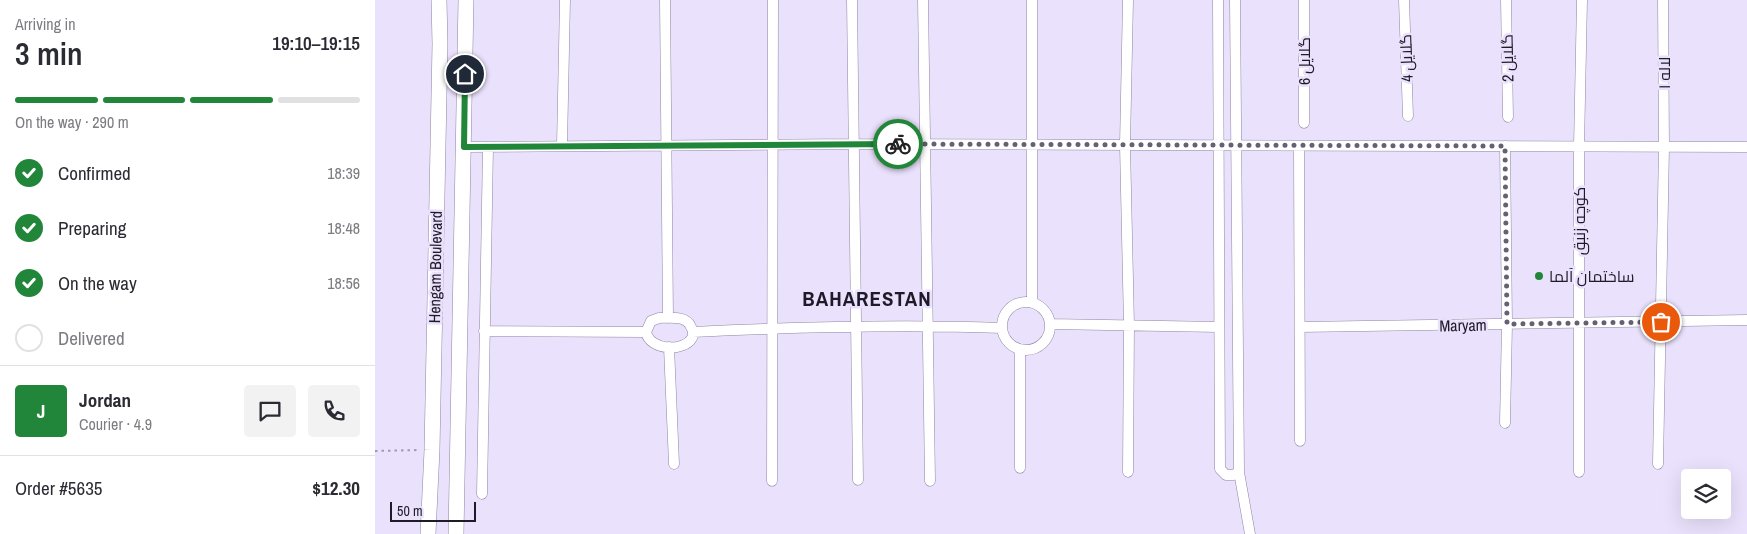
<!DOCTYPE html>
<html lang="en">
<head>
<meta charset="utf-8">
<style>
	body { margin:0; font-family:"Archivo Narrow",Cairo,sans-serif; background:#f2f2f3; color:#2b2b33; height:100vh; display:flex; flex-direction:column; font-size:19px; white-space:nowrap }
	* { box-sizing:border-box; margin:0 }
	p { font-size:16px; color:#7c7c81 }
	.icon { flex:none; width:28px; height:28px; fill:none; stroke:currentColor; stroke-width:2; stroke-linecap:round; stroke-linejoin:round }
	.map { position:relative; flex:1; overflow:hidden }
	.panel { display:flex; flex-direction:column; background:#fff; width:375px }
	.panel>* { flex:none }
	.fabs { position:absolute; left:1306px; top:469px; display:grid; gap:10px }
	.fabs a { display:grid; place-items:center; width:50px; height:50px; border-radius:5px; background:#fff; box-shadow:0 5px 20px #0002; font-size:25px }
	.scale { position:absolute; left:15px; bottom:12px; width:86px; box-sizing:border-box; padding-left:5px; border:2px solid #1f1a27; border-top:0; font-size:14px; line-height:18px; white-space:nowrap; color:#1f1a27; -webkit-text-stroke:4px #eae1fc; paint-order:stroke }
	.pin { position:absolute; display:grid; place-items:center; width:42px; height:42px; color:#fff; margin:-21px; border:2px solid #fff; border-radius:50%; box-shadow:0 1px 5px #0007 }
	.courier { position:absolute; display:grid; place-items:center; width:50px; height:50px; margin:-25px; border:4px solid #21863a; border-radius:50%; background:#fff; color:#222; box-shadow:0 1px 6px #0007 }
	.overview em { font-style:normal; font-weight:600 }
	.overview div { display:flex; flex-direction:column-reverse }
	.overview { display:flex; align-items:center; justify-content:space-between; height:85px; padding:0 15px }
	h1 { font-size:32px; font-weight:600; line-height:38px }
	.bar { display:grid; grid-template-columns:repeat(4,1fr); gap:8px 5px; align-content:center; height:60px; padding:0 15px }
	.bar i { height:6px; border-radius:4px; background:#e1e1e2 }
	.bar .selected { background:#21863a }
	.bar p { grid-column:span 4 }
	.line { display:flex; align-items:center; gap:12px; padding:0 15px; border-top:1px solid #e1e1e2 }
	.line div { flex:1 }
	.round { display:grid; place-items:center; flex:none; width:52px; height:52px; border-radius:5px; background:#f2f2f3 }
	ol { padding:0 15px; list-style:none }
	li { display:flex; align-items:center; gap:15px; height:55px }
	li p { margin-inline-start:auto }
	li .icon { padding:5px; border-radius:50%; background:#21863a; color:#fff; stroke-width:4 }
	li:last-child { color:#7c7c81 }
	li i { width:28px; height:28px; border:2px solid #e1e1e2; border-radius:50% }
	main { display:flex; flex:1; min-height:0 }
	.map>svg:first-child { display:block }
</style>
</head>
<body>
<main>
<section class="panel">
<div class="overview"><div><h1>3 min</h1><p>Arriving in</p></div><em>19:10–19:15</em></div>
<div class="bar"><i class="selected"></i><i class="selected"></i><i class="selected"></i><i></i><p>On the way · 290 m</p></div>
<ol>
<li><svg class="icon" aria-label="check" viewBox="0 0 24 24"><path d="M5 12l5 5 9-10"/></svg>Confirmed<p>18:39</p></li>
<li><svg class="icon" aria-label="check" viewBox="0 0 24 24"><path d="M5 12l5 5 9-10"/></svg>Preparing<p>18:48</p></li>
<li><svg class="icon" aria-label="check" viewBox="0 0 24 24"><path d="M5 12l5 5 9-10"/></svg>On the way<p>18:56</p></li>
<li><i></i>Delivered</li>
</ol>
<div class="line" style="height:90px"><b class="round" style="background:#21863a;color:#fff">J</b><div><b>Jordan</b><p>Courier · 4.9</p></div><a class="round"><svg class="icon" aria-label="chat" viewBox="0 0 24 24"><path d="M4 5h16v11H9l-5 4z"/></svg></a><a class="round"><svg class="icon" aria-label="phone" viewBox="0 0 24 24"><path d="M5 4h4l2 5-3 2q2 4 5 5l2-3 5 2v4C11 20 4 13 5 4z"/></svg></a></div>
<div class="line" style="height:65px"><div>Order #5635</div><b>$12.30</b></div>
</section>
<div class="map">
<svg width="1372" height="534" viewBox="0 0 1372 534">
	<rect width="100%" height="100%" fill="#eae1fc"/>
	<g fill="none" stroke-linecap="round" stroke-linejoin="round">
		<defs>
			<path id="minor" d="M290 0 293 318
				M477 0 483 480
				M548 0 555 481
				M657 0V302
				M753 0 750 145 754 325 753 472
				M843 0 845 469 851 475H858L864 472
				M860 0 864 472 875 534
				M929 0V123
				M1029 0 1033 116
				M1131 0 1133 117
				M187 146 190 0
				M924 146 925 441
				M89 147 479 144 1372 147
				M627 326a24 24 0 1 1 48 0a24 24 0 1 1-48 0Z
				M284 318C294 318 311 315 316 327 318 330 319 335 317 338 309 352 275 351 271 332L276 321Z
				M675 324 844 327
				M925 327 1372 320
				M109 331 271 332
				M318 332C421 327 524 324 627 328
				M294 347 299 464
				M1130 423 1132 324 1130 146
				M1283 464 1289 147 1288 0
				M645 468V350
				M1204 472V147L1207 0
				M397 481 398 0
				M107 494 113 147"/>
			<path id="secondary" d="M53 534 57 450 65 44 64 0
				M81 534 91 0"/>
		</defs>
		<!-- minor casing -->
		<use href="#minor" stroke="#8f85a4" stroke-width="11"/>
		<!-- secondary casing -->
		<use href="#secondary" stroke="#8f85a4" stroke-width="16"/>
		<!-- path -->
		<path stroke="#a199af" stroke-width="2" stroke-dasharray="2.5 4" stroke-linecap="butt" d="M0 451 45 450"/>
		<!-- minor -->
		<use href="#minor" stroke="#fff" stroke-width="10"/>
		<!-- secondary -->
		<use href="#secondary" stroke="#fff" stroke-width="15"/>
	</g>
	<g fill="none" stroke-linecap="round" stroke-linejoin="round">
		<!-- done -->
		<path stroke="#666072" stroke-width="5" stroke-dasharray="0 9" d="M523 144 1130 146 1132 324 1286 322"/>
		<!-- route -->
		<path stroke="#21863a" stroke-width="6" d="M90 74 89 147 523 144"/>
	</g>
	<!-- markers -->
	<circle fill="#21863a" stroke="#eae1fc" stroke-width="2" cx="1164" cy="276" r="5"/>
	<g text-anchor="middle" stroke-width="5" stroke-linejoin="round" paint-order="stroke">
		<!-- street labels -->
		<g font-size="16" fill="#1f1a27" stroke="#eae1fc">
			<text transform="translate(1031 58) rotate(-92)" y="6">گلایل 4</text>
			<text transform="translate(1132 58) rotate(-91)" y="6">گلایل 2</text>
			<text transform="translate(929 61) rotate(-90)" y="6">گلایل 6</text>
			<text transform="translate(1289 73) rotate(-90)" y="6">لاله ۱</text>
			<text transform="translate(1204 221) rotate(-90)" y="6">کوچه زنبق</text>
			<text transform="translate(60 267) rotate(-89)" y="6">Hengam Boulevard</text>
			<text transform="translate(1088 325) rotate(-1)" y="6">Maryam</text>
		</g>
		<!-- poi labels -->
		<g font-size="16" fill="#1f1a27" stroke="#eae1fc" text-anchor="start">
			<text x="1174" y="282">ساختمان آلما</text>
		</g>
		<!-- district labels -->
		<g font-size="21" font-weight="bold" letter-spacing="1" fill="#1f1a27" stroke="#eae1fc">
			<text x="492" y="306">BAHARESTAN</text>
		</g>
	</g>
</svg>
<div class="fabs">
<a><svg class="icon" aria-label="layers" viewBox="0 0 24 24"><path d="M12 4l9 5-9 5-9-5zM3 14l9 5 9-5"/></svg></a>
</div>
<div class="scale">50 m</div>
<div class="pin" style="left:1286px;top:322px;background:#ea580c"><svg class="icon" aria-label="bag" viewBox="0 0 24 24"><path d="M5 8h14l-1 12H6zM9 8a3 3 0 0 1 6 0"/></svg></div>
<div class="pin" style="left:90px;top:74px;background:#1f2937"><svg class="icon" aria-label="home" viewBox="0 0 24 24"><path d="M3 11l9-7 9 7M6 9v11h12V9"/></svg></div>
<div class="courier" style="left:523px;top:144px"><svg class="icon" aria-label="bike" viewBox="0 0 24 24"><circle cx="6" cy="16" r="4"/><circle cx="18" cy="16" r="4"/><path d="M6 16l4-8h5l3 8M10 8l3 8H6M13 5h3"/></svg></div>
</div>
</main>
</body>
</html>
